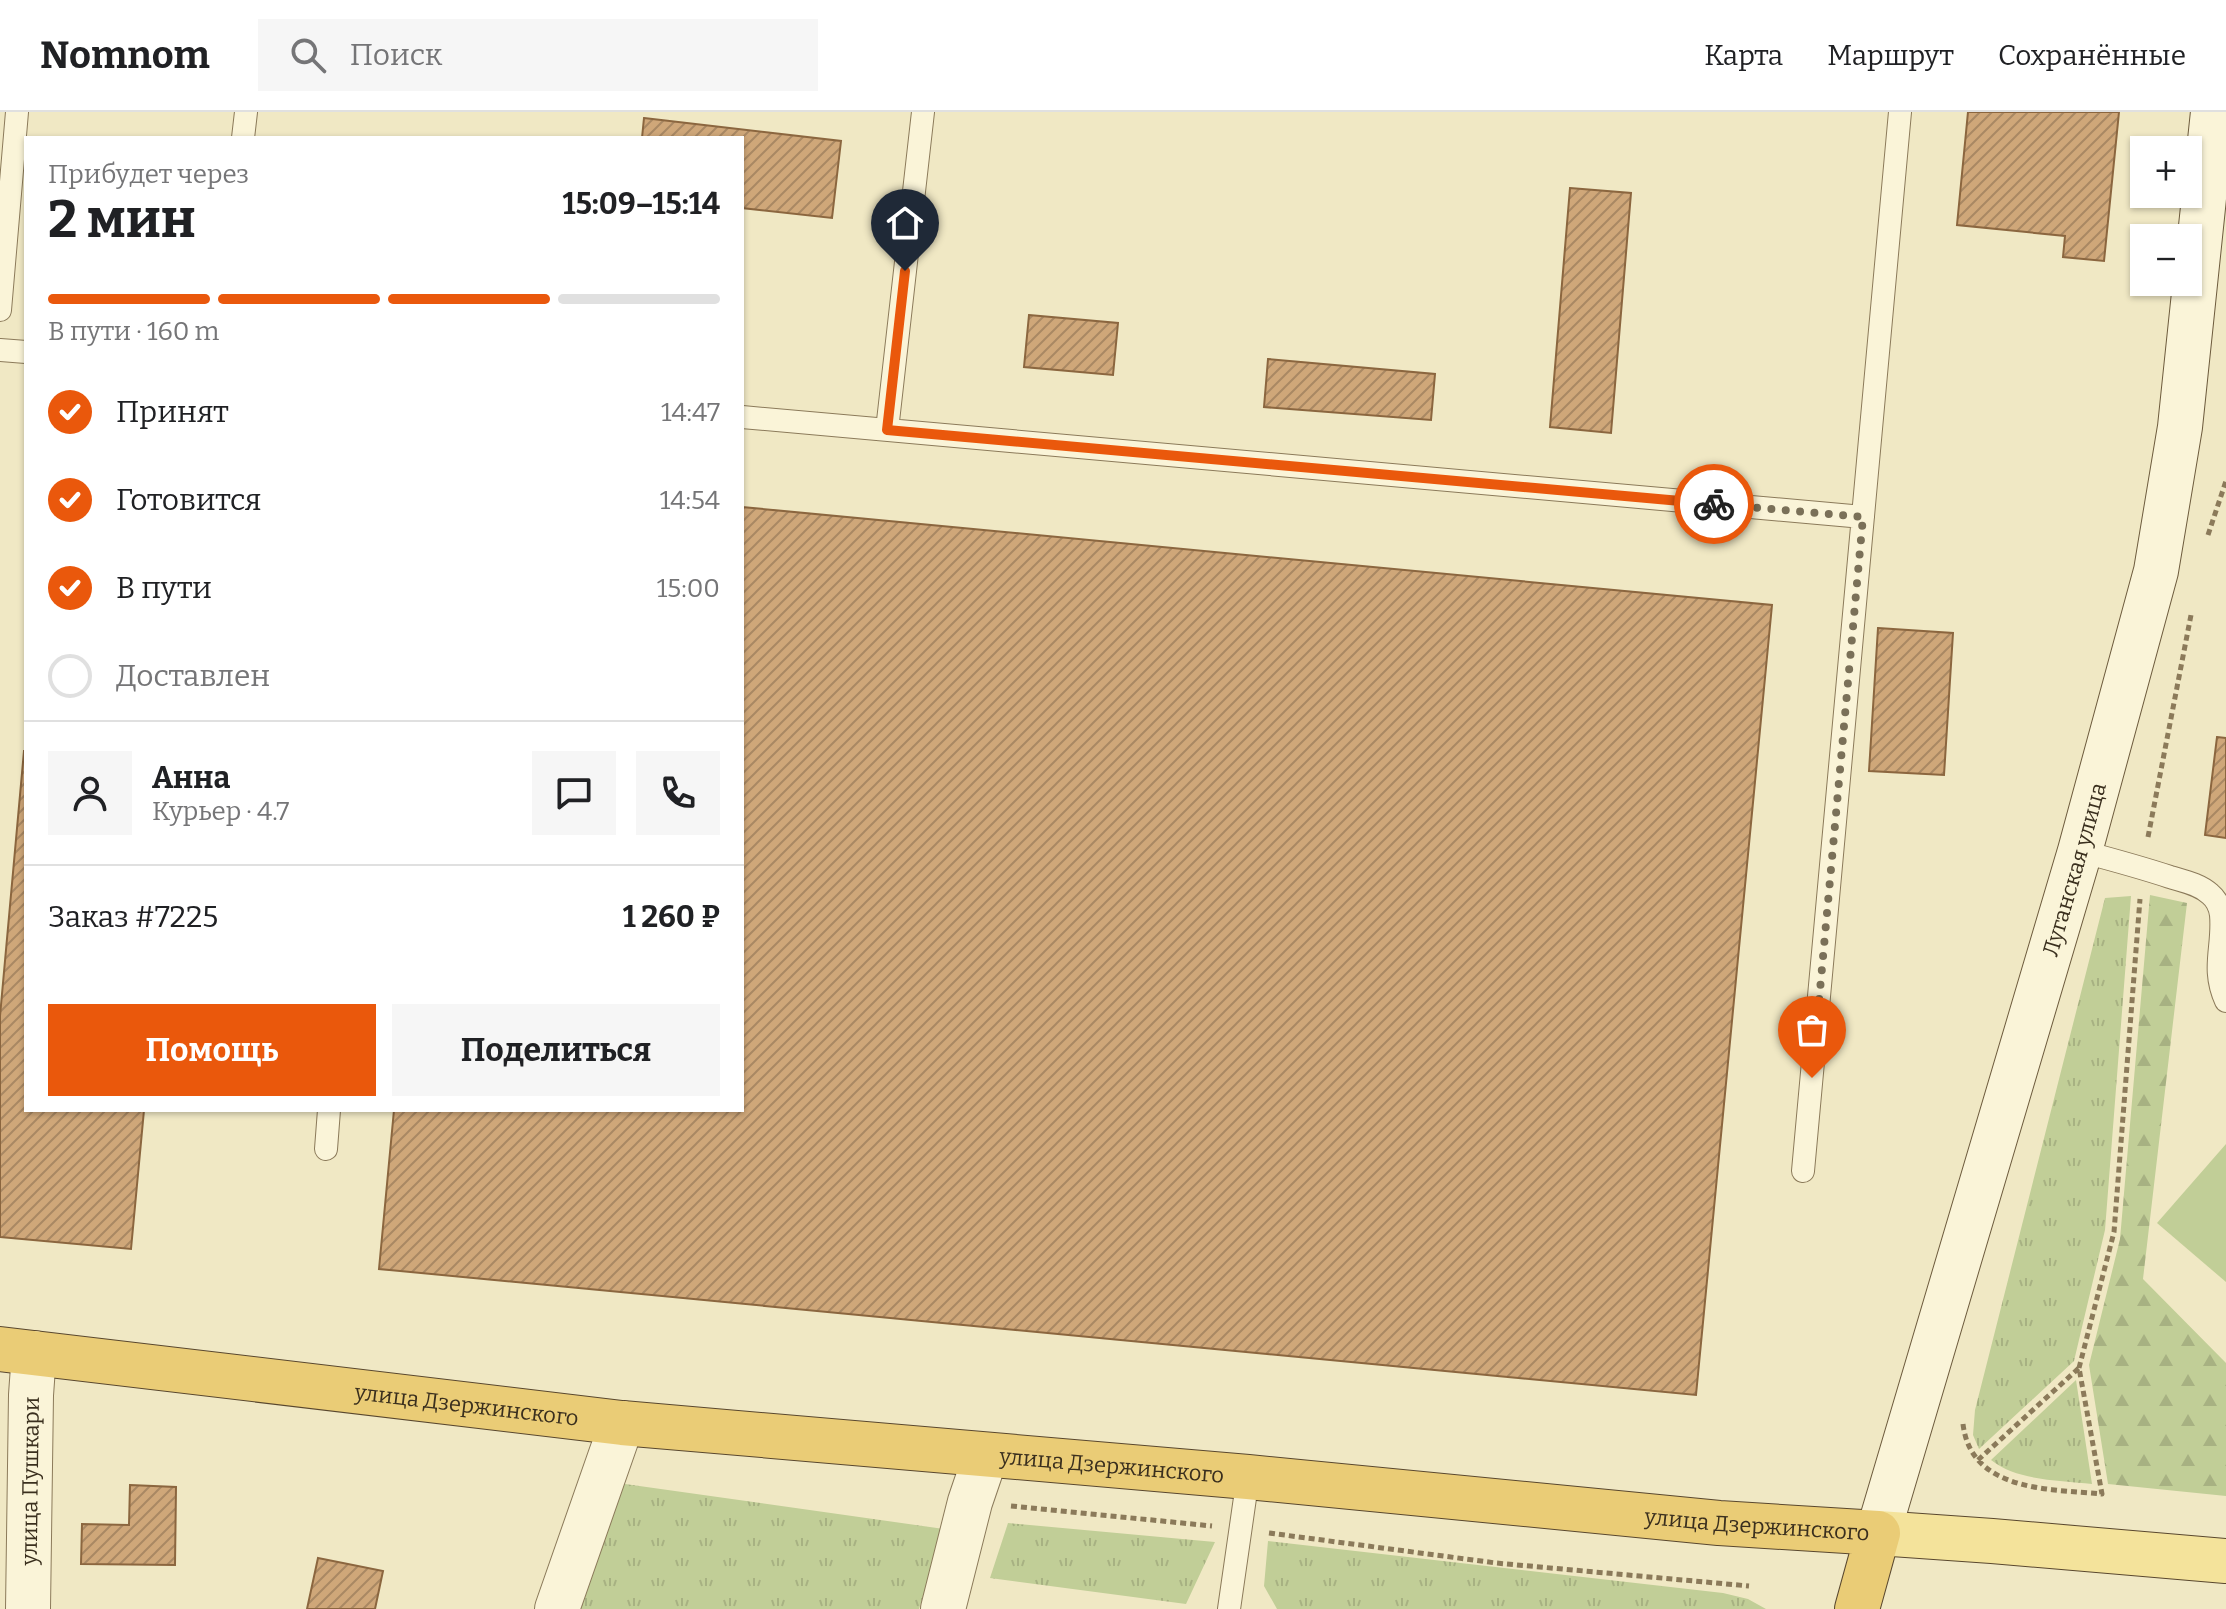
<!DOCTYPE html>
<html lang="ru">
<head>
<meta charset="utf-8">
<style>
	body { margin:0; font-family:Bitter,serif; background:#f6f6f6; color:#202124; height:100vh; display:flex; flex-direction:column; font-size:30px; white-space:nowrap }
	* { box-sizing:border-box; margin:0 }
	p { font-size:26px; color:#757577 }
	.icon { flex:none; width:44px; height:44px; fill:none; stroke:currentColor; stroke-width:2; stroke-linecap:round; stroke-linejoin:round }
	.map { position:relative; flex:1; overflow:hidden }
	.drawer { position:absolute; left:24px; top:24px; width:720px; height:976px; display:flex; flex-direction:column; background:#fff; border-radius:0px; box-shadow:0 2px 6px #0004 }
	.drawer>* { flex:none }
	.controls { position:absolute; left:2130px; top:24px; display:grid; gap:16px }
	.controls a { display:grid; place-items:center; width:72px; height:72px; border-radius:0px; background:#fff; box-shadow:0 2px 6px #0004; font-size:40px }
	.pin { position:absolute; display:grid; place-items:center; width:68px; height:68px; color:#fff; margin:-82px -34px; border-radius:50% 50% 50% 0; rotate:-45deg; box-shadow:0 0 8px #0007 }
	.pin .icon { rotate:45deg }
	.courier { position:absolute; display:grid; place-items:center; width:80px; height:80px; margin:-40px; border:6px solid #ea580c; border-radius:50%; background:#fff; color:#222; box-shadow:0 2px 10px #0007 }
	.overview em { font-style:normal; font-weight:700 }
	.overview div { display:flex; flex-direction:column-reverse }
	.overview { display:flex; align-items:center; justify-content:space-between; height:136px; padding:0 24px }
	h1 { font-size:52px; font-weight:700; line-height:60px }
	.bar { display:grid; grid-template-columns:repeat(4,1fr); gap:12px 8px; align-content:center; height:96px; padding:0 24px }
	.bar i { height:10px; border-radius:6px; background:#e0e0e0 }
	.bar .active { background:#ea580c }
	.bar p { grid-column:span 4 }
	.line { display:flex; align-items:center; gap:20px; padding:0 24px; border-top:2px solid #e0e0e0 }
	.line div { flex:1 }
	.round { display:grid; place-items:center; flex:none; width:84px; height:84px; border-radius:0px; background:#f6f6f6 }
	ol { padding:0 24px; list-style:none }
	li { display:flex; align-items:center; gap:24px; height:88px }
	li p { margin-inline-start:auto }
	li .icon { padding:8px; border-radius:50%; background:#ea580c; color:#fff; stroke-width:4 }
	li:last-child { color:#757577 }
	li i { width:44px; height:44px; border:4px solid #e0e0e0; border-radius:50% }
	.button { display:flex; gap:16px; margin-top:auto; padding:16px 24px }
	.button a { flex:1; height:92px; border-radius:0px; background:#ea580c; color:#fff; font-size:32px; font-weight:700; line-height:92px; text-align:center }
	.button a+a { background:#f6f6f6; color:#202124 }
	header { display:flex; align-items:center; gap:48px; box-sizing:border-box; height:112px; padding:0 40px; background:#fff; border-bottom:2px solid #e0e0e0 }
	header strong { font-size:38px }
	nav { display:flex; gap:44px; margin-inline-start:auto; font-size:28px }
	.search { width:560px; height:72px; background:#f6f6f6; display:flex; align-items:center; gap:20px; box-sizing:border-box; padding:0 28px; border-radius:0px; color:#757577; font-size:30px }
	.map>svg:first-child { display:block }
</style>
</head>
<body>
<header>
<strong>Nomnom</strong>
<div class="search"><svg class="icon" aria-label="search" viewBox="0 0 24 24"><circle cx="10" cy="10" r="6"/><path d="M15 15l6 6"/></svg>Поиск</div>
<nav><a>Карта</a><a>Маршрут</a><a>Сохранённые</a></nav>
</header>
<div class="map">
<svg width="2226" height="1497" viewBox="0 0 2226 1497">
	<defs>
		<pattern id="grass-tufts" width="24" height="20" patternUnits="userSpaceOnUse" patternTransform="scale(2)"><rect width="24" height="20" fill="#c1ce97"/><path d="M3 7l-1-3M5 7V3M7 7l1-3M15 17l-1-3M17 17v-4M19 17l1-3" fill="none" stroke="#a7b182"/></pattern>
		<pattern id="forest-firs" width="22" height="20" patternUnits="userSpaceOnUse" patternTransform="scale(2)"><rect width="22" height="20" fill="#c1ce97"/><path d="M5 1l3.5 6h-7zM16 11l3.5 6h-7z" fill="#a7b182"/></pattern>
		<pattern id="building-hatch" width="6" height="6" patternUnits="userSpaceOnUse" patternTransform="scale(2)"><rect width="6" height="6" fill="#cfa779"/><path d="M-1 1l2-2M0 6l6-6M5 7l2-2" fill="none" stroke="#a98863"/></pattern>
	</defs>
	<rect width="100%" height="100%" fill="#f0e8c4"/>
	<!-- grass -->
	<path fill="url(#grass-tufts)" d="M2131 784 2105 1118 2074 1249 1979 1337 1973 1323 1975 1298 2105 786Z
		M2076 1268 2092 1372C2059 1368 2017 1369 1991 1348Z
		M618 1371 944 1417 919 1497H581Z
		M1008 1411 1215 1430 1186 1492 990 1466Z
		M1268 1429 1723 1481 1748 1487 1766 1497H1277L1264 1474Z"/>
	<!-- forest -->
	<path fill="url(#forest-firs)" d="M2150 783 2187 791 2143 1167 2226 1251V1384L2108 1372 2089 1253 2120 1127Z"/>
	<!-- pitch -->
	<path fill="#c1ce97" d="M2226 1032V1170L2157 1111Z"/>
	<!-- building -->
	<path fill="url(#building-hatch)" stroke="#8b663f" stroke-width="2" d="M1968 0H2119L2104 149 2063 145 2065 124 1957 113Z
		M644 6 841 29 832 106 742 96V26H642Z
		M1570 76 1631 81 1611 321 1550 315Z
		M1029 203 1118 211 1113 263 1024 255Z
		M1268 247 1435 262 1431 308 1264 295Z
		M742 395 1772 493 1696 1283 379 1157 394 998H742Z
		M1878 516 1953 521 1944 663 1869 659Z
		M2217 625 2226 626V726L2205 723Z
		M24 639H26V998H144L131 1137 0 1125V904Z
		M130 1373 176 1375 175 1453 81 1452 82 1412 129 1413Z
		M318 1446 383 1459 375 1497H307Z"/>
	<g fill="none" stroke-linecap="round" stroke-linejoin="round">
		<defs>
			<path id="service" d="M243 26 246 0
				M0 198 17 0
				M0 238 26 240
				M742 305 1863 405
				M887 318 923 0
				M2080 739C2110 747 2140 755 2170 765 2183 769 2199 772 2210 782 2216 787 2220 795 2221 803 2224 835 2211 856 2226 889
				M326 1037 329 998
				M1803 1059 1900 0
				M1229 1497 1248 1365"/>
			<g id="minor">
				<path id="s1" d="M28 1497 31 1283 34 1241"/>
				<path d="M557 1497 622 1311"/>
				<path d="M943 1497 970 1390 986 1343"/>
			</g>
			<g id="secondary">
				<path id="s2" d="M1878 1421 2080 739 2156 459 2180 315 2213 0"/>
			</g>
			<path id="primary" d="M1878 1421 1992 1429 2226 1449"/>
			<g id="trunk">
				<path id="s3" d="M0 1237 622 1311 1248 1365 1719 1411 1878 1421 1857 1497"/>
			</g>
		</defs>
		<!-- service casing -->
		<use href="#service" stroke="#8b7a5a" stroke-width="24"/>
		<!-- minor casing -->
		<use href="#minor" stroke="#8b7a5a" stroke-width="46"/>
		<!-- secondary casing -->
		<use href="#secondary" stroke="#6d5b3d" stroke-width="46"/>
		<!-- primary casing -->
		<use href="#primary" stroke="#59472e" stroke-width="46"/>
		<!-- trunk casing -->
		<use href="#trunk" stroke="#59472e" stroke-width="46"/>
		<!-- path -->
		<path stroke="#8b7a5a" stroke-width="5" stroke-dasharray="6 4" stroke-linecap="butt" d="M2208 423 2226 369
			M2148 725 2191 503
			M2079 1256 2114 1120 2140 787
			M1963 1312C1971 1380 2050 1377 2102 1382L2079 1256 1978 1348
			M1011 1394 1212 1414
			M1269 1421 1496 1451 1749 1474"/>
		<!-- service -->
		<use href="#service" stroke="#faf4d8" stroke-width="22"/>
		<!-- minor -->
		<use href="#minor" stroke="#faf4d8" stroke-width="44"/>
		<!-- secondary -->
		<use href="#secondary" stroke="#faf4d8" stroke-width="44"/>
		<!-- primary -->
		<use href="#primary" stroke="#f4e39b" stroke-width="44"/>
		<!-- trunk -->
		<use href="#trunk" stroke="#eacc76" stroke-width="44"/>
	</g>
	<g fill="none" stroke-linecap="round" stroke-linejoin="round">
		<!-- done -->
		<path stroke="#7a7058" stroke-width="8" stroke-dasharray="0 14.4" d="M1714 392 1863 405 1812 966"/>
		<!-- route -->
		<path stroke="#ea580c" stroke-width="10" d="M905 159 887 318 1714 392"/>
	</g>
	<g text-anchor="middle" stroke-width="6" stroke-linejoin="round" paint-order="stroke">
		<!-- street labels -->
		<g font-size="22" fill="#3a2f1e" stroke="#f7f1d4">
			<text dy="8" stroke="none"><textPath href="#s2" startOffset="692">Луганская улица</textPath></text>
			<text dy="8" stroke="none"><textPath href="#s3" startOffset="470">улица Дзержинского</textPath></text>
			<text dy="8" stroke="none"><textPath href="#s3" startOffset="1118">улица Дзержинского</textPath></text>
			<text dy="8" stroke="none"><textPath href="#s1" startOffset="128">улица Пушкари</textPath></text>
			<text dy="8" stroke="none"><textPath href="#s3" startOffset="1766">улица Дзержинского</textPath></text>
		</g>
	</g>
</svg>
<div class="controls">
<a>+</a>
<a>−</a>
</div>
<div class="pin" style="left:1812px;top:966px;background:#ea580c"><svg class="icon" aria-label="bag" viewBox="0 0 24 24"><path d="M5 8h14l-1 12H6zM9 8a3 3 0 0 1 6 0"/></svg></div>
<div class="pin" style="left:905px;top:159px;background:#1f2937"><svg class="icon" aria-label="home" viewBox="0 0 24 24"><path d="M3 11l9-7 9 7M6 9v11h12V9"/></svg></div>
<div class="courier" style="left:1714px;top:392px"><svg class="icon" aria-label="bike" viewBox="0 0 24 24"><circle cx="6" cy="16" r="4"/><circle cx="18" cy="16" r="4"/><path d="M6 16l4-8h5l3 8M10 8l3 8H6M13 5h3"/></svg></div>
<section class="drawer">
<div class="overview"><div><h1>2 мин</h1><p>Прибудет через</p></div><em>15:09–15:14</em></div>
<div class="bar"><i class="active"></i><i class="active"></i><i class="active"></i><i></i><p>В пути · 160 m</p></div>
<ol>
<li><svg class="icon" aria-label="check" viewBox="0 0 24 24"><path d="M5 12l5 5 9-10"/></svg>Принят<p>14:47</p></li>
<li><svg class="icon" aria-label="check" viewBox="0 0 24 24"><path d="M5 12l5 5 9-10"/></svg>Готовится<p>14:54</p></li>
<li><svg class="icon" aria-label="check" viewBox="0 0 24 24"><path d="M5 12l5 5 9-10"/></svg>В пути<p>15:00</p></li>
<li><i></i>Доставлен</li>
</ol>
<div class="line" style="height:144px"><a class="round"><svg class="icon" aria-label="person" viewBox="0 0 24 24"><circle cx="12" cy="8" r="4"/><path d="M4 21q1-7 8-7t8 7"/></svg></a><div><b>Анна</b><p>Курьер · 4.7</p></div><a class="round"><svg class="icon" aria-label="chat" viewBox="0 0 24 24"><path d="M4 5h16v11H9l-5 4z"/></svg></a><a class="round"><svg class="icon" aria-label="phone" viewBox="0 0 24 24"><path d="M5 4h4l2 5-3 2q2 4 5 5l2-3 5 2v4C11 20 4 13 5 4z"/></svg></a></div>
<div class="line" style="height:104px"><div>Заказ #7225</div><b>1 260 ₽</b></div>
<div class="button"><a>Помощь</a><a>Поделиться</a></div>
</section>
</div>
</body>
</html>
